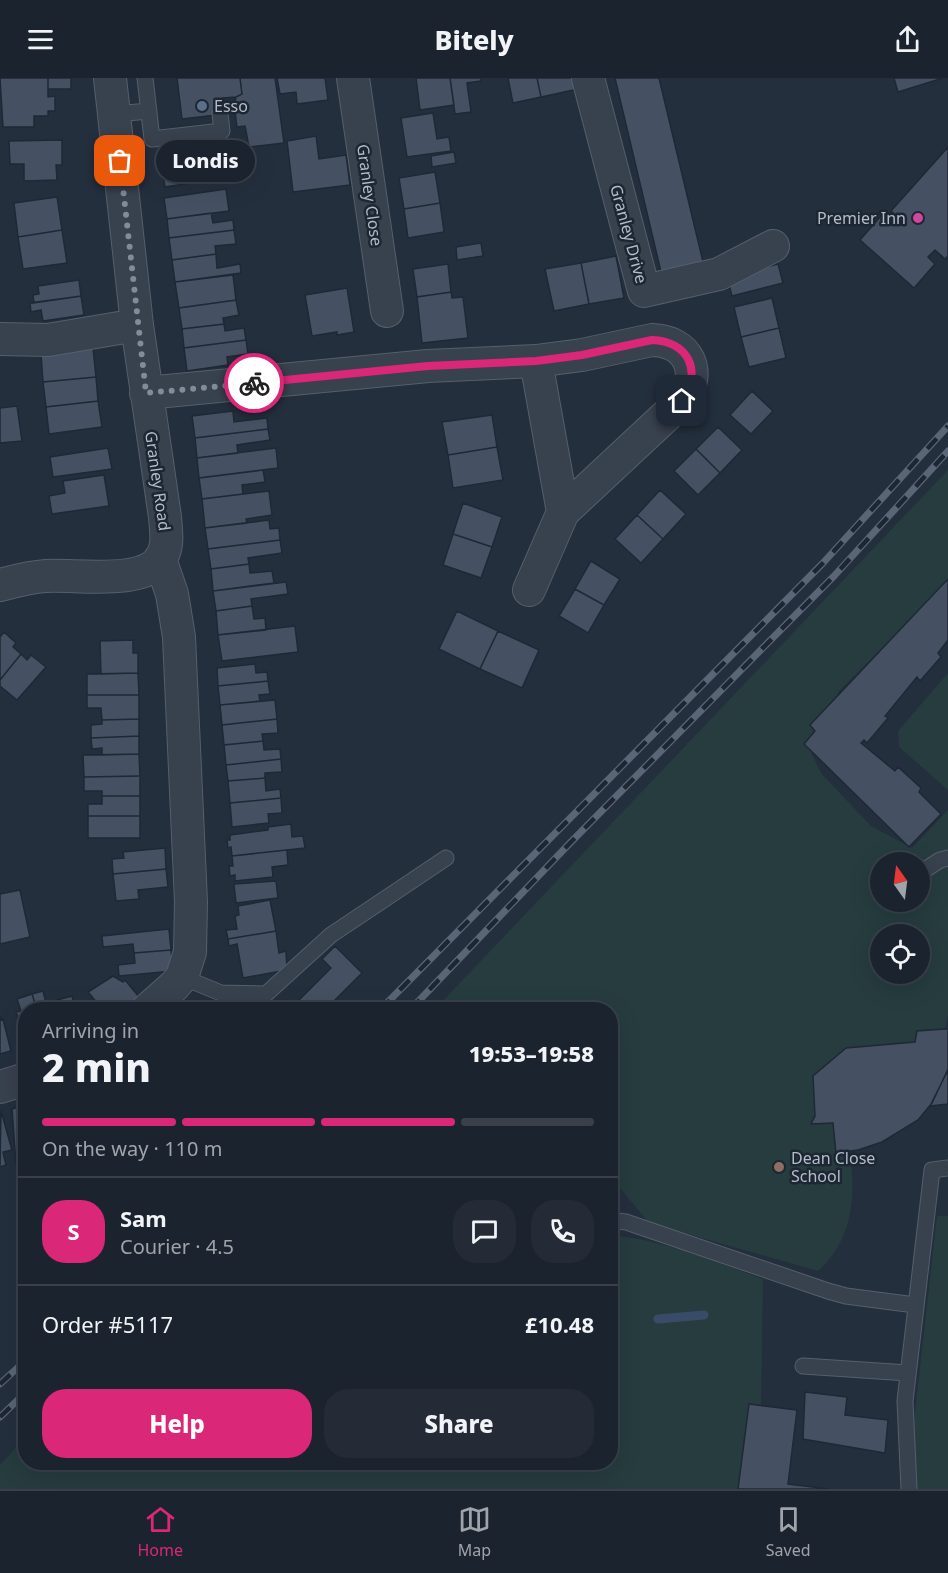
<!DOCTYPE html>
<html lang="en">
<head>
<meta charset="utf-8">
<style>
	body { margin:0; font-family:"Noto Sans",sans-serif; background:#242b36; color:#f1f3f6; height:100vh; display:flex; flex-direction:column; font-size:22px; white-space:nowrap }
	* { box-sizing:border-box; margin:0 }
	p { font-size:20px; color:#a0a4aa }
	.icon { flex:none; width:33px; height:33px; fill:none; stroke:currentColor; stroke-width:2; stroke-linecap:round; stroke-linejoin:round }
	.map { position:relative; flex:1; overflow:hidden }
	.side { position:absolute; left:18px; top:924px; width:600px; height:468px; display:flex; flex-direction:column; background:#1b232e; border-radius:24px; box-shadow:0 6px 24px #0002,0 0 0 2px #39404a }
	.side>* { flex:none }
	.needle { width:39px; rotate:346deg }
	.controls { position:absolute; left:870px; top:774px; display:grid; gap:12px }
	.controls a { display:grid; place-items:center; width:60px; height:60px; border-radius:50%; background:#1b232e; box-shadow:0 6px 24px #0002,0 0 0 2px #39404a; font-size:30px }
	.pin { position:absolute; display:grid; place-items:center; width:51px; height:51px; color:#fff; margin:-26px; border-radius:12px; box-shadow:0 3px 9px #0006 }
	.courier { position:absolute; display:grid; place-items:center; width:60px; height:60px; margin:-30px; border:4px solid #db2777; border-radius:50%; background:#fff; color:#222; box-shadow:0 2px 8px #0007 }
	.bubble { position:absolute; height:42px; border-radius:21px; background:#1b232e; box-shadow:0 6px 24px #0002,0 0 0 2px #39404a; font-size:20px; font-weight:800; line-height:42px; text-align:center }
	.summary em { font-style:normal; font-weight:800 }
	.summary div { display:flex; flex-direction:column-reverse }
	.summary { display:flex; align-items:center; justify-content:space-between; height:102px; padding:0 24px }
	h1 { font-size:39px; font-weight:800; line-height:45px }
	.bar { display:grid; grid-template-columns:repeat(4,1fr); gap:9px 6px; align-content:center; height:72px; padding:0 24px }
	.bar i { height:8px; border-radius:4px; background:#39404a }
	.bar .current { background:#db2777 }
	.bar p { grid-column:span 4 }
	.line { display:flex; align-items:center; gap:15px; padding:0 24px; border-top:2px solid #39404a }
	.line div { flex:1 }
	.round { display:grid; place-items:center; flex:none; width:63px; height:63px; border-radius:24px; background:#242b36 }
	.action { display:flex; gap:12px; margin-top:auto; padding:12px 24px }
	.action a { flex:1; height:69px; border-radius:24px; background:#db2777; color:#fff; font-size:24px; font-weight:800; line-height:69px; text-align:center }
	.action a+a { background:#242b36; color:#f1f3f6 }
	header { display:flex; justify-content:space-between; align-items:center; height:78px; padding:0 24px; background:#1b232e; font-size:27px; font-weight:800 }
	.menu { display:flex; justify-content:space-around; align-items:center; height:84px; border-top:2px solid #39404a; background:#1b232e; font-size:16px; color:#a0a4aa }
	.menu a { display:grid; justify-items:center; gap:3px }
	.menu .current { color:#db2777 }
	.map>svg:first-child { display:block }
</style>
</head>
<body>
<header><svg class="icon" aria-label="menu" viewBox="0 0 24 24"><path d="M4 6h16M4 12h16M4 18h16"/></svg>Bitely<svg class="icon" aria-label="share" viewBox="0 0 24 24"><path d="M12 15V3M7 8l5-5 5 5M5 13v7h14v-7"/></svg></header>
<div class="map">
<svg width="948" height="1411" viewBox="0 0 948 1411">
	<rect width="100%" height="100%" fill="#242f3e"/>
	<!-- green -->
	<path fill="#263c3f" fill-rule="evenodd" d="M948 392V515L882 570 839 613 811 674 821 695 871 748 912 770 948 732V937L945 951 917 953 915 964 846 970 813 998 815 1038 811 1046 833 1045 836 1074 849 1073C857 1116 853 1162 818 1193L649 1145 611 1099 610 932H434ZM880 784H920V824H880ZM880 856H920V896H880Z
		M948 595V712L899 669 898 653Z
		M937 1138H948V1411H917L913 1352Z
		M611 1157C663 1162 714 1183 763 1201L761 1328 749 1326 738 1411H0V1387L25 1360 26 1384H610Z"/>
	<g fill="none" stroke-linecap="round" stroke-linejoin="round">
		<!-- stream -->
		<path stroke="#394c67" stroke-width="9" d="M658 1241 704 1237"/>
	</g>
	<!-- building -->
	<path fill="#455162" stroke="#1f2835" stroke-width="1.5" d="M0 0H48V19L55 18V33H48V38H34V49H3Z
		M48 0H71V11H48Z
		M177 0H240L242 16 236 19 223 20 225 36 182 41Z
		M240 0H275L284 65 249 69 245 48 237 49 234 26 236 19 242 16Z
		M277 0H325L328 22 297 26 296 14 280 16Z
		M416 0H450L454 27 420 32Z
		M450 0H481V3L467 5 471 34 455 36Z
		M508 0H537L541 19 513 25Z
		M537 0H575L578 11 541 19Z
		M615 0H659L704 188 662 198Z
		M894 0H943L898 14Z
		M433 35 437 61 449 59 451 73 407 79 401 40Z
		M316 58 319 81 346 77 350 107 293 114 287 63Z
		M62 62V87H56L57 102 24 103V86H10L9 63Z
		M948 69V178L945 181 935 172 928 179 935 186 914 210 860 162 881 138 887 143 893 135 891 133Z
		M219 70 223 96 209 99V102L165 109 160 80Z
		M454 74 456 85 432 89 431 78Z
		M435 94 440 125 404 131 399 100Z
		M226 111 229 133 167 141 164 120Z
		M57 119 62 152 18 159 14 125Z
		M440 125 444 154 408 160 404 131Z
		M211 135 213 145 233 142 234 152 169 160 167 141Z
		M62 152 67 185 23 191 18 159Z
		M234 152 236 166 215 168 216 176 172 182 169 160Z
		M481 165 483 178 457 182 456 169Z
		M216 176 217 190 240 186 241 195 175 204 172 182Z
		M616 178 624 220 589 226 581 185Z
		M581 185 589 226 554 233 545 191Z
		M448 186 451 214 417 219 413 191Z
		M778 186 783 205 732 218 727 199Z
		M233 197 236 222 179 230 175 204Z
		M79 202 81 218 34 225 33 217 39 216 38 208Z
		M347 210 354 254 337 257V254L312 258 305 217Z
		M451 214 452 220 463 219 468 260 422 265 417 219Z
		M81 218 84 237 43 243 41 232 31 234 30 225Z
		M772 220 779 250 741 259 734 229Z
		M236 222 239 237 223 240 224 246 182 251 179 230Z
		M224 246 225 253 244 250 246 262 184 270 182 251Z
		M779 250 786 280 749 289 741 259Z
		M246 262 248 276 227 279 228 287 187 293 184 270Z
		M93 270 96 299 43 304 41 276Z
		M96 299 98 323 46 329 43 304Z
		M752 313 773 333 751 356 730 337Z
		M98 323 102 349 49 356 46 329Z
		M17 328 22 363 0 365V330Z
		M233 333 234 344 267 340 268 351 195 360 192 338Z
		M492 337 497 369 448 377 442 344Z
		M718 349 742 372 720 395 696 371Z
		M268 351 270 362 237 367 238 375 197 380 195 360Z
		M497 369 503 402 453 410 448 377Z
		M108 370 112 391 53 399 50 379Z
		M276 370 278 390 199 400 197 380Z
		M696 371 720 395 698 417 674 393Z
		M263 392 265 404 242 407 243 416 202 421 199 400Z
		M104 397 109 428 52 436 49 418 65 415 63 403Z
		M660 412 686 436 663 461 637 437Z
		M269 413 272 437 246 441 247 445 205 450 202 421Z
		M463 425 502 439 492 469 453 456Z
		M637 437 663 461 641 485 615 461Z
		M269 442 270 451 279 450 280 462 208 471 205 450Z
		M453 456 492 469 481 500 443 487Z
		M280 462 282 475 248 480 249 486 211 491 208 471Z
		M591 483 620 501 604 527 575 511Z
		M249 486 250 495 272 493 274 505 213 513 211 491Z
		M948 501V562L938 575 941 579 920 603 917 599 885 638 888 640 867 665 864 662 861 665 895 693 898 689 921 710 919 714 941 736 909 769 804 666 815 653 810 647Z
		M286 504 288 516 251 521 252 528 216 533 213 513Z
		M575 511 604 527 588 555 559 538Z
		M252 528 254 541 265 540 266 552 218 557 216 533Z
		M457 533 498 553 480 591 439 571Z
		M295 548 298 574 222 583 218 557Z
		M498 553 539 572 522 610 480 591Z
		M4 554 16 565 13 569 21 576 0 602V559Z
		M133 562V575H138V595L101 596 100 563Z
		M21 576 27 582 31 577 46 589 17 622 0 608V602Z
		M255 586 256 595 267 594 268 603 218 608 217 590Z
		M138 595 139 617H87V596Z
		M268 603 270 616 259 617 260 623 220 627 218 608Z
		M87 617H139V641L102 642 101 630H87Z
		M275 622 277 641 222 647 220 627Z
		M139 641V658L91 660V647L102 646V642Z
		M277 641 278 655 262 656 263 663 224 667 222 647Z
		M139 658V676L102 677V670L92 671 91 660Z
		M263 663 264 672 280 671 281 681 226 687 224 667Z
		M139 676 140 698 84 699 83 677Z
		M281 681 282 694 265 695V700L228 703 226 687Z
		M140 698V718H102V713H84V699Z
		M265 700 266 713 280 711 281 720 230 725 228 703Z
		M102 718H140V738H88V726H102Z
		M281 720 282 735 268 736 269 745 232 749 230 725Z
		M88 738H140V760H88Z
		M291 746 292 759 303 758 305 770 232 778 231 769 228 770 227 762H230V757L268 752V749Z
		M165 770 166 791 113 796 112 781 124 780 123 774Z
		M287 772 288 787 272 789 273 799 235 803V797L230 798 229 788H233L232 778Z
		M166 791 168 809 138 812 139 821 116 823 113 796Z
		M276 803 278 820 236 825 234 806Z
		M20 812 30 859 0 866V816Z
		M270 822 276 853 228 861 226 852 237 851 235 838 239 837 238 828Z
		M169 851 171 872 134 875 133 866 103 869 102 858Z
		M276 853 279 875 286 873 287 892 243 900 237 866 229 868 228 861Z
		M335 868 362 895 325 932H289L331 890 322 881Z
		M171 872 173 893 119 898 118 887 135 885 134 875Z
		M113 898 123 904 125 902 140 920 124 932H103L88 914Z
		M43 913 46 925 72 918 75 932H37L32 916Z
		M32 916 37 932H26V965L16 934 21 933 17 921Z
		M0 938 1 942 3 941 11 973 0 976Z
		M945 951H948V991L932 1025 918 1042 882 1064 858 1072 836 1075 833 1045 811 1046 815 1038 813 998 846 970 915 964 917 953Z
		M948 995V1026L930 1028 946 996Z
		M26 1027V1094L21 1095 18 1085 16 1086 12 1031Z
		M1 1033 12 1072 3 1074 6 1087 0 1089Z
		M805 1314 847 1319 845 1337 888 1342 885 1375 803 1361Z
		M749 1326 797 1332 788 1406 829 1411H738Z"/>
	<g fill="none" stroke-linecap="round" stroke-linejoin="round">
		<defs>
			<path id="service" d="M145 0 152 61 222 53 220 36
				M115 36 149 33
				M920 795 940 782 948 780
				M182 899 221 915 266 916 331 857 446 780
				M610 1142 626 1144 828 1213 846 1218 915 1227
				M803 1288 908 1295
				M909 1411 905 1323 932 1092 948 1090"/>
			<path id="minor" d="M353 0 387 233
				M588 0 644 213 719 196 773 168
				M0 261 48 262 137 247
				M536 283 563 434
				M146 315 428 288 536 283 582 277 652 262C688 263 703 293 682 323L563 434 529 512
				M0 507C15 503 30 499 46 498 76 496 144 508 161 480 169 468 166 453 165 439L137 247 110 0
				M147 932 173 909 182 899 190 874 191 824 179 559 172 516 160 481
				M0 1009 26 1001"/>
		</defs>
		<!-- service casing -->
		<use href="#service" stroke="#565f6c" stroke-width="17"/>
		<!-- minor casing -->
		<use href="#minor" stroke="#565f6c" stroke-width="34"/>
		<!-- service -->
		<use href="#service" stroke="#38414e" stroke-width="15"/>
		<!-- minor -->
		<use href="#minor" stroke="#38414e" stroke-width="32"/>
		<defs>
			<path id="rail" d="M380 932 823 485 948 348
				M410 932 570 765 835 497 948 373
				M0 1306 26 1282
				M0 1339 26 1314"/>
		</defs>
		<!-- rail casing -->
		<use href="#rail" stroke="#5a6575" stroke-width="7"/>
		<!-- rail -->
		<use href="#rail" stroke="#1d2633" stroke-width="4.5" stroke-dasharray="14" stroke-linecap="butt"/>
	</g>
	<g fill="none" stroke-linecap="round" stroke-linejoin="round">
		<!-- done -->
		<path stroke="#828b98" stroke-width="6" stroke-dasharray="0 10.8" d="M120 83 146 315 254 305"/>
		<!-- route -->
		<path stroke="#db2777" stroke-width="8" d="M254 305 428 288 536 283 582 277 652 262C688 263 703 293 682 323"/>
	</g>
	<!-- markers -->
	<circle fill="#5c6f8a" stroke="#1d2633" stroke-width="2" cx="202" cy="28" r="6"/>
	<circle fill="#d1479c" stroke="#1d2633" stroke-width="2" cx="918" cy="140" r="6"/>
	<circle fill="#8d6e63" stroke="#1d2633" stroke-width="2" cx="779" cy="1089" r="6"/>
	<g text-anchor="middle" stroke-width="5" stroke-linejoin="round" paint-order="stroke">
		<!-- poi labels -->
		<g font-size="16" fill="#b4bcc9" stroke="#1d2633" text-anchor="start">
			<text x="214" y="34">Esso</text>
			<text x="906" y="146" text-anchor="end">Premier Inn</text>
			<text x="791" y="1086">Dean Close<tspan x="791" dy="18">School</tspan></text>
		</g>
		<!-- street labels -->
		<g font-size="16" fill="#b4bcc9" stroke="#1d2633">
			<text transform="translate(370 117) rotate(82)" y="6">Granley Close</text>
			<text transform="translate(629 156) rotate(75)" y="6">Granley Drive</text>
			<text transform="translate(158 403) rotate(82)" y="6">Granley Road</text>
		</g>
	</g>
</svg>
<div class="controls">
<a><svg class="needle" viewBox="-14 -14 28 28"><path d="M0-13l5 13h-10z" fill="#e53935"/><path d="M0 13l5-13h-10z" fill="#a0a4aa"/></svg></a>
<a><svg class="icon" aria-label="locate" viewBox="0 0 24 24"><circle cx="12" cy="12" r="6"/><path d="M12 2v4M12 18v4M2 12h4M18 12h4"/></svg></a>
</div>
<div class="pin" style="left:120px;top:83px;background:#ea580c"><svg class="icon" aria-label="bag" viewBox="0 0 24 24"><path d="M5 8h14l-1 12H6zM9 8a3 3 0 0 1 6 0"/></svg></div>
<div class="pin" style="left:682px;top:323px;background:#1f2937"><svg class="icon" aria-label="home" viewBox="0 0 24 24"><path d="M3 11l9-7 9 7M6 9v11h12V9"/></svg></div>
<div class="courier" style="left:254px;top:305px"><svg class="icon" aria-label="bike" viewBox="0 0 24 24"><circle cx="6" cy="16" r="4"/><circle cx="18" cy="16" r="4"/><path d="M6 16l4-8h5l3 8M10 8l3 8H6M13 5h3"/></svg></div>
<div class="bubble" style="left:156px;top:62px;width:99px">Londis</div>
<section class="side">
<div class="summary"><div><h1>2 min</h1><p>Arriving in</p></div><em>19:53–19:58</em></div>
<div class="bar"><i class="current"></i><i class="current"></i><i class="current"></i><i></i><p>On the way · 110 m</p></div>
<div class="line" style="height:108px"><b class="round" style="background:#db2777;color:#fff">S</b><div><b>Sam</b><p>Courier · 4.5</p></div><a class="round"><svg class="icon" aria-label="chat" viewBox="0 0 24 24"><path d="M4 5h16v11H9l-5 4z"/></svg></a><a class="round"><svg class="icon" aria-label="phone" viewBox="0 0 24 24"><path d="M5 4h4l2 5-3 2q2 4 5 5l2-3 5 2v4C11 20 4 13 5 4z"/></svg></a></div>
<div class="line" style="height:78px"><div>Order #5117</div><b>£10.48</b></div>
<div class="action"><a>Help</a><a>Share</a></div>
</section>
</div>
<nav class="menu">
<a class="current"><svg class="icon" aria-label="home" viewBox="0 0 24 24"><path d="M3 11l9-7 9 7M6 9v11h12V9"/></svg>Home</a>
<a><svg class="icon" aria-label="map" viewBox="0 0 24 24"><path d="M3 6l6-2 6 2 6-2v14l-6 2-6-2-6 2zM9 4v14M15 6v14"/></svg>Map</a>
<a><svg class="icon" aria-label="saved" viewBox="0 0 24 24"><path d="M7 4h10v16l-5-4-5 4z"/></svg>Saved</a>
</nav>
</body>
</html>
